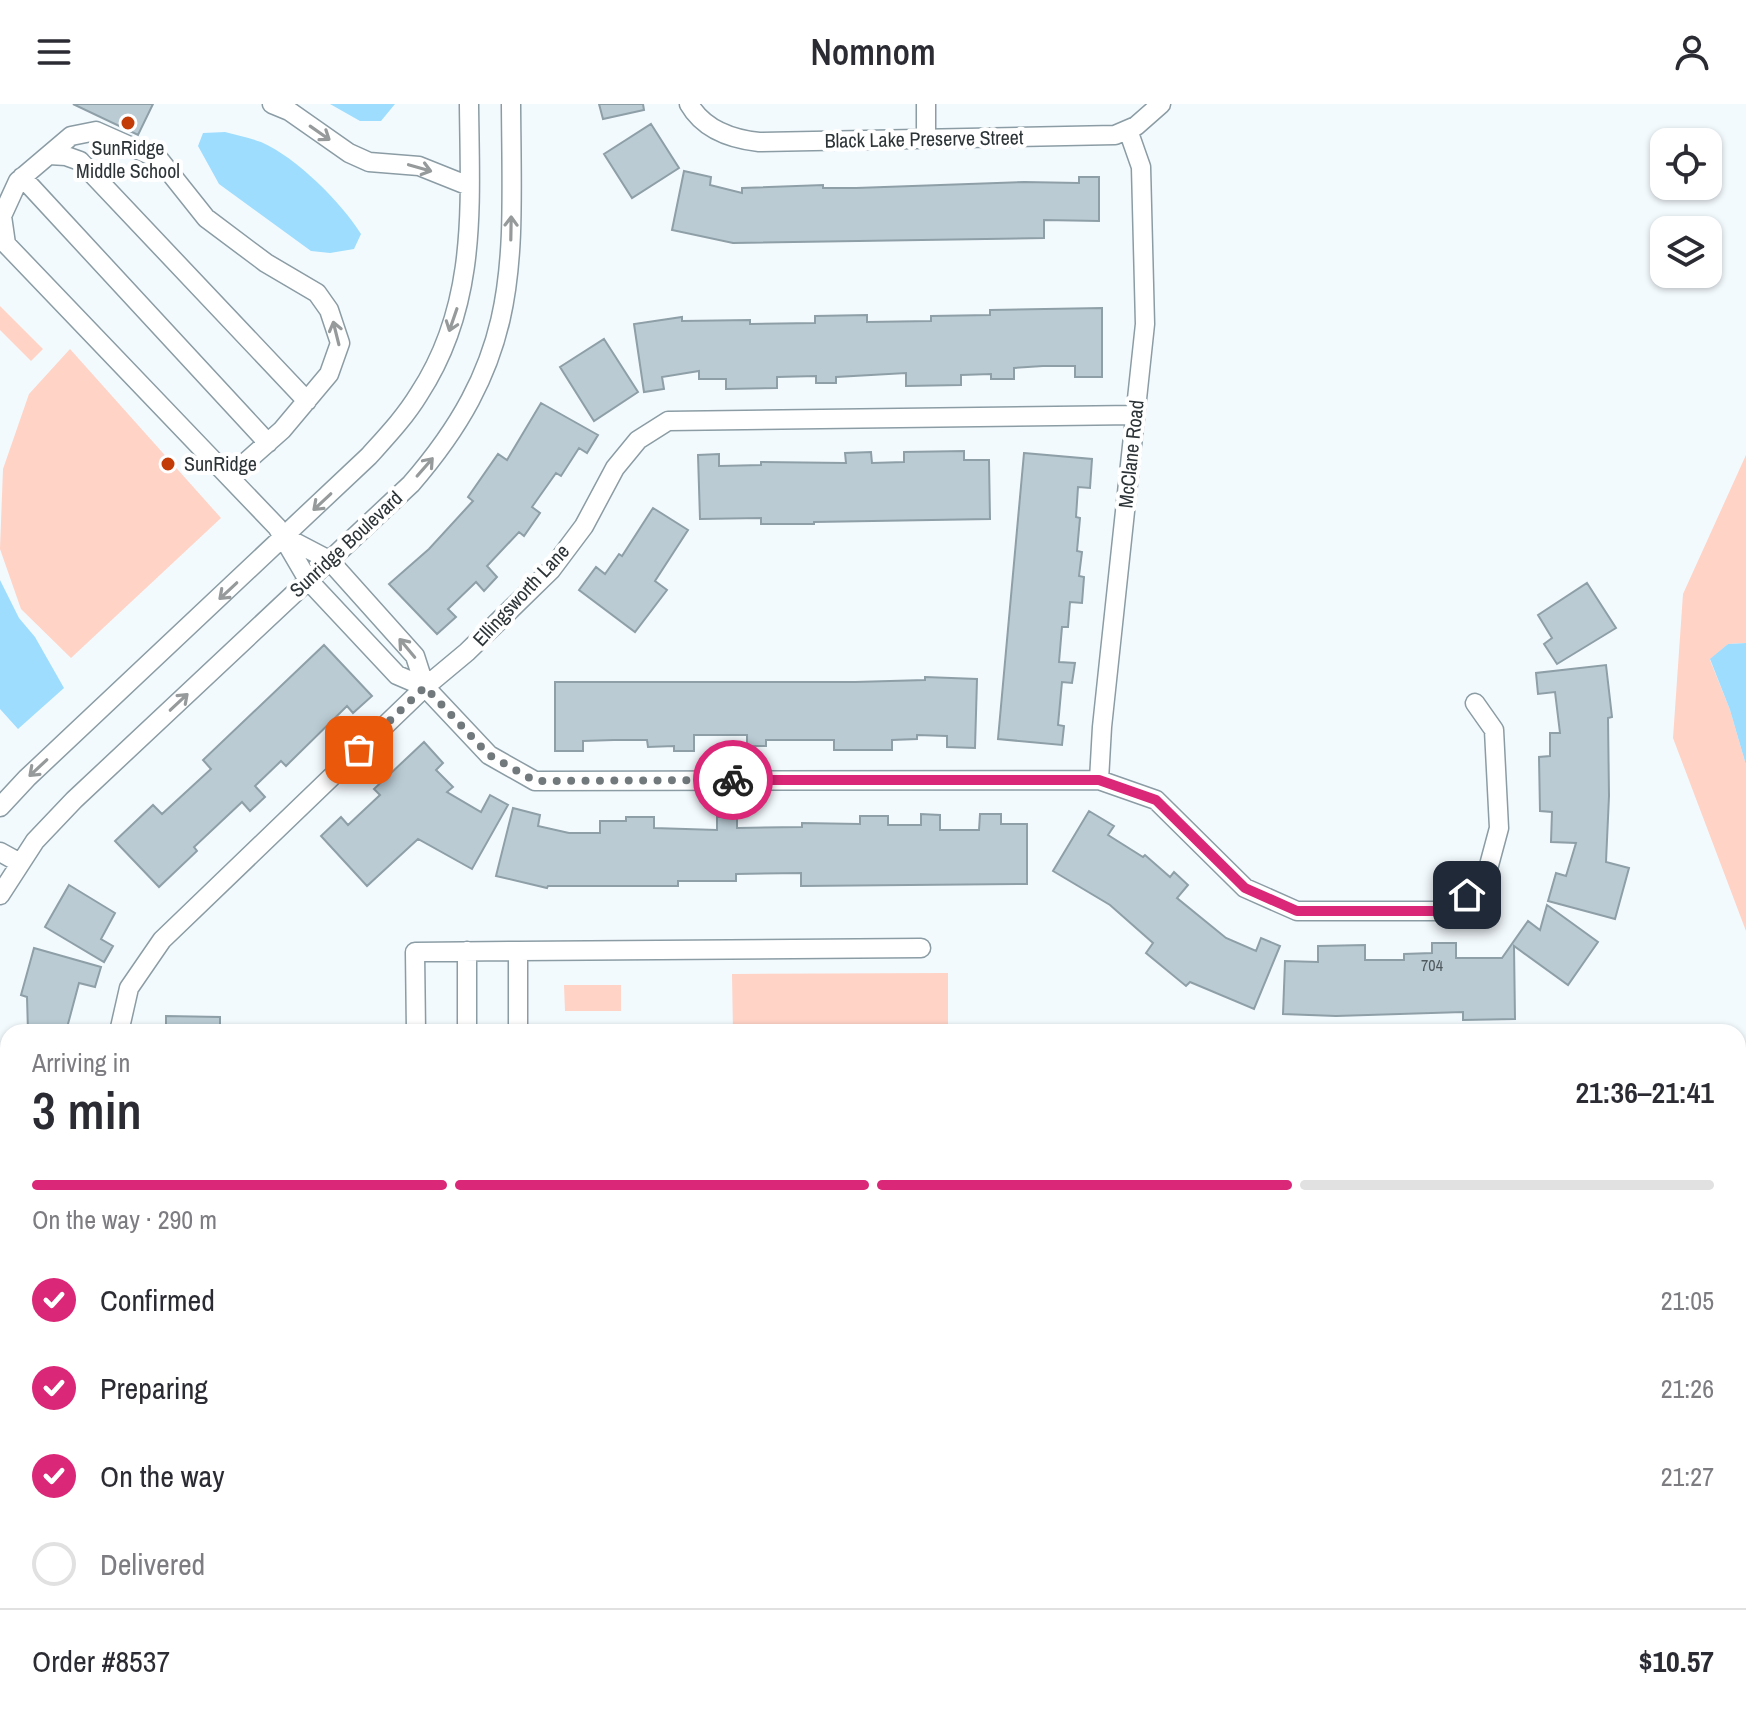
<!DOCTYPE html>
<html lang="en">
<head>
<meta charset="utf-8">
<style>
	body { margin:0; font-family:"Archivo Narrow",sans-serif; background:#f7f7f7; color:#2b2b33; height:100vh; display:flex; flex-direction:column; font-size:30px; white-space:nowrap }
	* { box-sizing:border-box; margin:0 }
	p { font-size:26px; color:#7c7c81 }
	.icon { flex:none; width:44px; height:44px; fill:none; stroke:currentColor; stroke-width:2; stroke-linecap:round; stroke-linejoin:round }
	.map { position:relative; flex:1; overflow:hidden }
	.details { position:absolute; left:0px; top:920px; width:1746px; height:704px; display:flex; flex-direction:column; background:#fff; border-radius:24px 24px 0 0; box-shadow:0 2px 6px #0004 }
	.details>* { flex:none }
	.controls { position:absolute; left:1650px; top:24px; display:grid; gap:16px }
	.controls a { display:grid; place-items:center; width:72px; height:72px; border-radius:16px; background:#fff; box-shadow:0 2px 6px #0004; font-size:40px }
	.pin { position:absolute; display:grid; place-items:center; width:68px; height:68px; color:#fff; margin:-34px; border-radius:16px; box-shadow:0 4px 12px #0006 }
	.courier { position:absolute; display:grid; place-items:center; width:80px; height:80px; margin:-40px; border:6px solid #db2777; border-radius:50%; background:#fff; color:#222; box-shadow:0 2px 10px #0007 }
	.head em { font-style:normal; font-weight:600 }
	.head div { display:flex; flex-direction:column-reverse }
	.head { display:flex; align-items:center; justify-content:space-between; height:136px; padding:0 32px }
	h1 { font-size:52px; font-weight:600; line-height:60px }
	.bar { display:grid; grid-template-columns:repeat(4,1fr); gap:12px 8px; align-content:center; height:96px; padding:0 32px }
	.bar i { height:10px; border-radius:6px; background:#e1e1e2 }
	.bar .active { background:#db2777 }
	.bar p { grid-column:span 4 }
	.line { display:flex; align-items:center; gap:20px; padding:0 32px; border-top:2px solid #e1e1e2 }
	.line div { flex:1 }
	ol { padding:0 32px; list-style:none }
	li { display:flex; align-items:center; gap:24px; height:88px }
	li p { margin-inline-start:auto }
	li .icon { padding:8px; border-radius:50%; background:#db2777; color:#fff; stroke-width:4 }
	li:last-child { color:#7c7c81 }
	li i { width:44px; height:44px; border:4px solid #e1e1e2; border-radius:50% }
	header { display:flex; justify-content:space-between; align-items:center; height:104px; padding:0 32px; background:#fff; font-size:36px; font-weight:600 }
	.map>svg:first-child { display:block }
</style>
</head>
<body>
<header><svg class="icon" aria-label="menu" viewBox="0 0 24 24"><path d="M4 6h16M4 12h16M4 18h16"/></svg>Nomnom<svg class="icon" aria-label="person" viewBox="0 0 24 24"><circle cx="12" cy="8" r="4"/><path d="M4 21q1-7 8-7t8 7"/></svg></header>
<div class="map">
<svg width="1746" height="1624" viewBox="0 0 1746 1624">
	<rect width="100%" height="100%" fill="#f3fafe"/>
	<!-- green -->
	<path fill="#ffd3c6" d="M0 202 43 245 31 257 0 226Z
		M70 245 221 414 71 554 21 505 0 445 3 365 29 290Z
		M1746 351V539L1728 540 1710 556 1730 606 1746 661V827L1673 634 1683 490Z
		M948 869V928H733L732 870Z
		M564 881H621V907H565Z"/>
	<!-- water -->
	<path fill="#9eddfe" d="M330 0H395L381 17H360Z
		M225 28C237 31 250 34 261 38 296 53 342 99 361 130L354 145 330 149 311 147 219 80 198 42 203 29Z
		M0 476 19 514 35 533 64 584 18 625 0 605Z
		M1746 539V661L1730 606 1710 555 1728 540Z
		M603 1616H859L858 1624H603Z"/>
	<!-- building -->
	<path fill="#bacbd4" stroke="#8e9fa7" stroke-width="2" d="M73 0H153L138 31Z
		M599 0H643L644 6 603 15Z
		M651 20 679 64 632 94 604 50Z
		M684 67 711 73 710 81 742 89V84L823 81V84H856L1024 78 1079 79V73H1099V117L1044 116V134L733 139 672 126Z
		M1102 204V273H1075V262H1043L1014 264V275H991V270L961 271V281L906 282V269L836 273V279H816V272L777 273V284L726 285V275H699V267L662 273 664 285 644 288 634 220 682 213V217L750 216V220L815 219V212L867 211V218L931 217V212L990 211V206Z
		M604 235 638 288 594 317 560 263Z
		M541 299 598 331 587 349 579 344 561 372 556 369 532 403 540 409 524 432 519 428 487 462 497 473 484 487 476 478 448 505 456 513 437 530 389 480 429 445 473 397 468 393 498 350 507 356Z
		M964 347V356H989L990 415 814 418V420H761V414L700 415 698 351 719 350V362L761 361V358L846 359 845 349 871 348 872 359 904 358V348Z
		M1024 349 1092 355 1090 384 1078 383 1076 413 1080 414 1077 447 1082 448 1079 472 1084 473 1082 499 1070 498 1068 523H1062L1059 558 1075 559 1072 579 1062 578 1058 621 1064 622 1062 641 998 635Z
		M653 404 688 426 655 477 667 486 635 528 579 486 596 463 605 470 619 450 622 452Z
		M1587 479 1616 524 1557 560 1544 540 1552 534 1538 511Z
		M324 541 372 592 353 609 347 602 286 662 281 657 255 682 265 693 250 707 242 698 194 743 197 747 159 783 115 737 153 701 162 710 211 665 203 656Z
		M1606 561 1612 613 1608 614 1609 692 1606 758 1629 764 1615 815 1548 797 1556 769 1566 772 1576 739 1551 738 1552 708 1540 707 1539 653 1550 652V629H1560L1555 588 1538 590 1536 569Z
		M925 573 977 575 975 644 947 643V632L917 631V635L892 636V646H834V636H766V642H747V631H694V647H674V642L648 643 647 636H614L583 637V647H555V578H855L925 576Z
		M424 638 443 659 436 666 453 683 447 688 481 708 490 691 508 701 472 765 418 735 367 782 321 732 341 713 348 721 380 691 374 685Z
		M513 704 540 711 538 722 569 729H600V717H626V713H654V724L717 726V713H737V724L802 723V719L860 720V712H888V721H921V710L940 711V726H979L980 710H1001V720H1027V780L801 782V769L736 770V777H678V782H548L547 784 496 772Z
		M1089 707 1114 722 1108 731 1143 753 1145 751 1170 773 1174 768 1188 781 1177 794 1226 834 1256 847 1261 834 1280 842 1254 905 1190 878 1186 882 1146 849 1153 839 1110 801 1053 767Z
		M69 781 115 809 101 835 113 842 104 858 45 823Z
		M1547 801 1598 838 1568 881 1514 842 1515 915 1463 916V908L1336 912 1283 910 1285 857 1318 858V842L1365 841V856H1404V850L1432 849V839H1456V854H1502L1528 817 1540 826Z
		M34 844 101 863 95 883 79 879 68 920V928H28L27 893 21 891Z
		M166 912 220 913V928H166Z"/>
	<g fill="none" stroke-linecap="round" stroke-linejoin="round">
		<defs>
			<path id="minor" d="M272 0 289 7 349 49 369 58 419 62 469 82
				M689 0C704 26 731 35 759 38L1115 31 1136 22 1161 0
				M926 35V0
				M49 51 66 52 80 57 307 297
				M22 73 268 339
				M229 373 282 326 329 270 340 239 329 206 317 189 266 159 206 114 159 55 96 27 71 32 18 77 2 112 6 140 277 423 308 476 397 571 425 583 489 651 535 677 1099 676 1156 696 1245 784 1297 807H1439L1467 791 1488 765 1499 724 1494 626 1475 599
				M285 433 329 456 415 552 425 583
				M1099 676 1102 623 1145 220 1141 63 1128 26
				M0 703 27 674 369 352C387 332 405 313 419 290 478 200 470 102 469 0
				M0 748 20 759
				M0 791 35 737 74 696 411 380C523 251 512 160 511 0
				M467 847V928
				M518 847 921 844
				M119 928 129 884 162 836 425 583 467 548 551 466 584 422 615 364 638 336 668 317 1135 311
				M416 928 415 848 518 847V928
				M1738 1389H1746
				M0 1397H8
				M507 1616 508 1624
				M539 1616 540 1624
				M1626 1616V1624
				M277 1624 282 1616
				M1001 1624 1002 1616
				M1237 1624V1616"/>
			<path id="major" d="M1738 1239H1746
				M0 1242H8"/>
		</defs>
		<!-- minor casing -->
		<use href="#minor" stroke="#8b9ca4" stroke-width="21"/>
		<!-- major casing -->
		<use href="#major" stroke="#d5d6d7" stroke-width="27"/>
		<!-- minor -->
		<use href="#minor" stroke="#fff" stroke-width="18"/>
		<!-- major -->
		<use href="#major" stroke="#ffc5b5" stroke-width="24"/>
	</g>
	<!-- one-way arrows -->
	<defs><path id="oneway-shaft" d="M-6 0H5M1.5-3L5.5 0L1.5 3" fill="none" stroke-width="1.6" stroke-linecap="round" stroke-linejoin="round" transform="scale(2)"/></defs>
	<g stroke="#969a9b">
		<use href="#oneway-shaft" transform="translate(320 29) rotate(35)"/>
		<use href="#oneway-shaft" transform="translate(420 64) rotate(16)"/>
		<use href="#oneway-shaft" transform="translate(511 124) rotate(-89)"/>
		<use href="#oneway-shaft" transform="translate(453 216) rotate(109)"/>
		<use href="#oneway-shaft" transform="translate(336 229) rotate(-104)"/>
		<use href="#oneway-shaft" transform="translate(425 363) rotate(-49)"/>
		<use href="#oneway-shaft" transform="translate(322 398) rotate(137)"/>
		<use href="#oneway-shaft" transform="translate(228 487) rotate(137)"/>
		<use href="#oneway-shaft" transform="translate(407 544) rotate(-130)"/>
		<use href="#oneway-shaft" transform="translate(179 598) rotate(-43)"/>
		<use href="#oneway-shaft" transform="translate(38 664) rotate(137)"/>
	</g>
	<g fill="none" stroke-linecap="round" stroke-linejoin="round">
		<!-- done -->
		<path stroke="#72797d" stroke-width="8" stroke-dasharray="0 14.4" d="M359 646 425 583 489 651 535 677 733 676"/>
		<!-- route -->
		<path stroke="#db2777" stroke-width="10" d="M733 676H1099L1156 696 1245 784 1297 807H1439L1467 791"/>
	</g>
	<!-- markers -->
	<g fill="#c33b07" stroke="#fff" stroke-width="3">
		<circle cx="128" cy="19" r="8"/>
		<circle cx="168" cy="360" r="8"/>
	</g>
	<g text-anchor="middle" stroke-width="8" stroke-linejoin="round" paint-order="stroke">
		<!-- number labels -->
		<g font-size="16" fill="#505a5e">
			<text x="1432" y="867">704</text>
		</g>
		<!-- street labels -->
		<g font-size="20" fill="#2d3437" stroke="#fff">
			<text transform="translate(924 35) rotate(-1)" y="7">Black Lake Preserve Street</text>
			<text transform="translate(1131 350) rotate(-84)" y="7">McClane Road</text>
			<text transform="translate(346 440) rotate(-43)" y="7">Sunridge Boulevard</text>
			<text transform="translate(521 491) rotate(-47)" y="7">Ellingsworth Lane</text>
		</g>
		<!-- poi labels -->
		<g font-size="20" fill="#2d3437" stroke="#fff">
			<text x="128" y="51">SunRidge<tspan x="128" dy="23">Middle School</tspan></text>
			<text x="184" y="367" text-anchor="start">SunRidge</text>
		</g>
	</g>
</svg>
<div class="controls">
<a><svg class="icon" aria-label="locate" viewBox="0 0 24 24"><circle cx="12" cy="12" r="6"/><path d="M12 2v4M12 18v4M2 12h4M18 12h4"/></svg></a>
<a><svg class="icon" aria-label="layers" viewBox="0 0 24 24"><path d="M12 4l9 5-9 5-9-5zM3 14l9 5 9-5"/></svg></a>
</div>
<div class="pin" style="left:359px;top:646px;background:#ea580c"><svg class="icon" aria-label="bag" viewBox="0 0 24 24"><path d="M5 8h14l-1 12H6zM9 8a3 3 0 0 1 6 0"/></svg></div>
<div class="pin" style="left:1467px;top:791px;background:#1f2937"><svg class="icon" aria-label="home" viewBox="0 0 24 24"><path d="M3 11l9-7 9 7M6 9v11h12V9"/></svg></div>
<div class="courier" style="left:733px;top:676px"><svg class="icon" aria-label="bike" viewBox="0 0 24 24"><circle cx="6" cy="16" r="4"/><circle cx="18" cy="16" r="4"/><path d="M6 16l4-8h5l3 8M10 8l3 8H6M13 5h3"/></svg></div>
<section class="details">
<div class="head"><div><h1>3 min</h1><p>Arriving in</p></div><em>21:36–21:41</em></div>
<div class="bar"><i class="active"></i><i class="active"></i><i class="active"></i><i></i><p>On the way · 290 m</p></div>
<ol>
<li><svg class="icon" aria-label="check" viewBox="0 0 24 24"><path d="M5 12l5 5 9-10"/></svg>Confirmed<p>21:05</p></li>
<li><svg class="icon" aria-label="check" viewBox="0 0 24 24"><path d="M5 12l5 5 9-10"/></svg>Preparing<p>21:26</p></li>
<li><svg class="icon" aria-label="check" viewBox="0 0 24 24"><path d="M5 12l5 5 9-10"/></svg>On the way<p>21:27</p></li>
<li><i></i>Delivered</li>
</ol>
<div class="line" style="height:104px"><div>Order #8537</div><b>$10.57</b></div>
</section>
</div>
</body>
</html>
